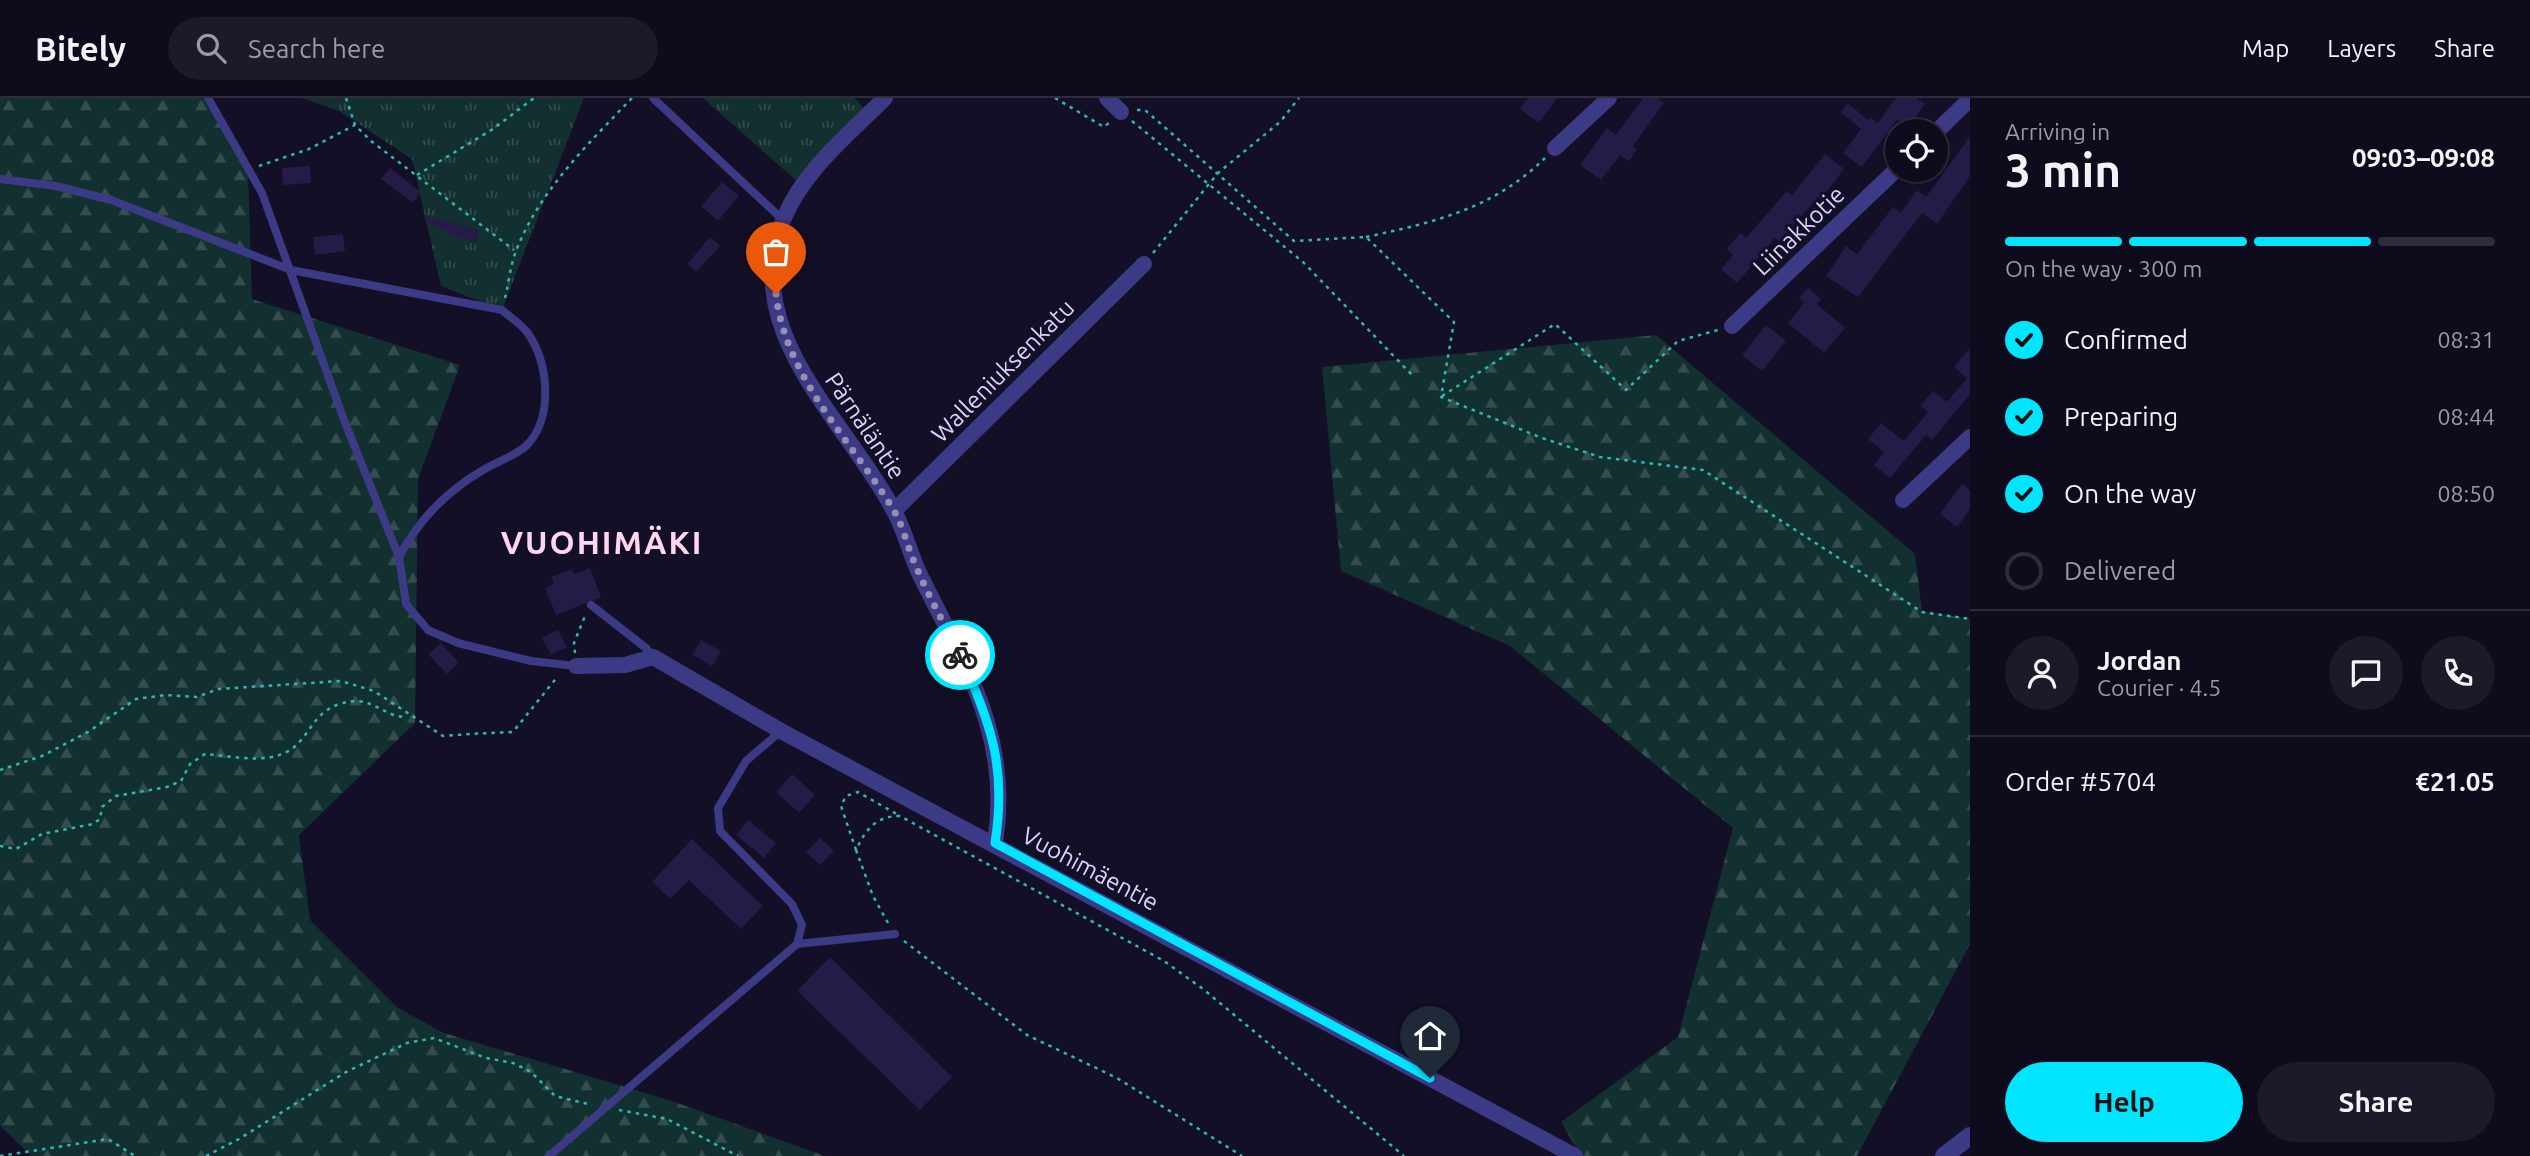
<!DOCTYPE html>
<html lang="en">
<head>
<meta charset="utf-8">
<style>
	body { margin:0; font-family:Ubuntu,sans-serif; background:#1c1929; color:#f1f3f6; height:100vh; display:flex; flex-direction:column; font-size:26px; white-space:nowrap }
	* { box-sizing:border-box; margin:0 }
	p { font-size:23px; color:#9b9ba3 }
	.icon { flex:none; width:38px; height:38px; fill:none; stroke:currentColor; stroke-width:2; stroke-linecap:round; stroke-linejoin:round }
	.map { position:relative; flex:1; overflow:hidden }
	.sheet { display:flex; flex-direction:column; background:#0e0b1c; width:560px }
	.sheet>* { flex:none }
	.fabs { position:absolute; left:1885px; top:21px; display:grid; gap:14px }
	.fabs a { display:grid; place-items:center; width:63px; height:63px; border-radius:50%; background:#0e0b1c; box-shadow:0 2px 5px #0004,0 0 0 2px #2e2b3b; font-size:35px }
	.pin { position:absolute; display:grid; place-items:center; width:60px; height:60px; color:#fff; margin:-72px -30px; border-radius:50% 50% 50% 0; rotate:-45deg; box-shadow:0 0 7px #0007 }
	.pin .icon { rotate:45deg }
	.courier { position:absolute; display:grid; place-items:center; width:70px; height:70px; margin:-35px; border:5px solid #00e5ff; border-radius:50%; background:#fff; color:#222; box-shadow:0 2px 9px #0007 }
	.overview em { font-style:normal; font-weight:600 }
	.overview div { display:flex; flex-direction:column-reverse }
	.overview { display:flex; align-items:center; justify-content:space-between; height:119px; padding:0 35px }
	h1 { font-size:46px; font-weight:600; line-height:52px }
	.bar { display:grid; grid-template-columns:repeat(4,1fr); gap:10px 7px; align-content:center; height:84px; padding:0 35px }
	.bar i { height:9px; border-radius:5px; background:#2e2b3b }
	.bar .current { background:#00e5ff }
	.bar p { grid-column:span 4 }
	.line { display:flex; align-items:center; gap:18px; padding:0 35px; border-top:2px solid #2e2b3b }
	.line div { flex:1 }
	.round { display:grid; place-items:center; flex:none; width:74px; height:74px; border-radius:37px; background:#1c1929 }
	ol { padding:0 35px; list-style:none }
	li { display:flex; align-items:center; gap:21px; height:77px }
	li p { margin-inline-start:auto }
	li .icon { padding:7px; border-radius:50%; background:#00e5ff; color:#111; stroke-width:4 }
	li:last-child { color:#9b9ba3 }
	li i { width:38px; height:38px; border:4px solid #2e2b3b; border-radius:50% }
	.primary-button { display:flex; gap:14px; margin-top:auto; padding:14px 35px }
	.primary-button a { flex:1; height:80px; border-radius:42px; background:#00e5ff; color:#111; font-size:28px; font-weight:600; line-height:80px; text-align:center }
	.primary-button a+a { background:#1c1929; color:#f1f3f6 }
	header { display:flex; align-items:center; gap:42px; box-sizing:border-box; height:98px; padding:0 35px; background:#0e0b1c; border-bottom:2px solid #2e2b3b }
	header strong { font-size:33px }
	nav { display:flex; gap:38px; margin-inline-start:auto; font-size:24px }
	.search { width:490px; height:63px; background:#1c1929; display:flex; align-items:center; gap:18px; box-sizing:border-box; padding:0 24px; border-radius:38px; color:#9b9ba3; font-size:26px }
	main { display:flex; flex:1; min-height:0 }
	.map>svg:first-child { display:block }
</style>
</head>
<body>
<header>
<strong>Bitely</strong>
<div class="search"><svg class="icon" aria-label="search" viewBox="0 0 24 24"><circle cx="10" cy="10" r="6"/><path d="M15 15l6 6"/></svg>Search here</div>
<nav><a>Map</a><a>Layers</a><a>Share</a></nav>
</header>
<main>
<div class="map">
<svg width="1970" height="1058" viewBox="0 0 1970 1058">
	<defs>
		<pattern id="grass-tufts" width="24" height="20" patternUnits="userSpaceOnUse" patternTransform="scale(1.75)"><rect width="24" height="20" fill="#12302f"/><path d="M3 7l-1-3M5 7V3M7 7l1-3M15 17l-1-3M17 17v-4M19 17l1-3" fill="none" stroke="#344d4e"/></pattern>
		<pattern id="forest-firs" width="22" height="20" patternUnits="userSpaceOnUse" patternTransform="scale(1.75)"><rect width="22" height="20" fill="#12302f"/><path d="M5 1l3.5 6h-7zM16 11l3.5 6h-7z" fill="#344d4e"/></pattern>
	</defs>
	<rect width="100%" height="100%" fill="#130f26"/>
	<!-- grass -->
	<path fill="url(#grass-tufts)" d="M302 0H584L502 212 441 188 412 61 339 13Z
		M703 0H855L869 16 800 86Z"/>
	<!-- forest -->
	<path fill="url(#forest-firs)" d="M0 0H204L248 72 252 201 460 267 418 381 415 625 299 737 310 822 398 910 444 935 669 1002 825 1058H32L0 1028Z
		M1656 237 1915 456 1922 513 1970 521V846L1857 1058H1581L1561 1024 1678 939 1733 730 1510 548 1341 473 1322 269Z"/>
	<!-- building -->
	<path fill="#241b47" d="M1528 0H1557L1539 25 1520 11Z
		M1643 0H1658L1664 5 1633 48 1637 51 1629 63 1620 57 1601 82 1580 67 1607 30 1616 37Z
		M1896 0H1917L1925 6 1907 30 1897 22 1862 69 1843 55 1861 31 1841 14 1848 5 1868 22 1870 19 1878 25Z
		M1970 38V78L1937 126 1922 115 1858 199 1826 178 1846 148 1857 156 1893 109 1901 115 1917 92 1926 99Z
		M1825 56 1844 71 1820 102 1818 99 1779 143 1775 140 1737 185 1721 171 1733 157 1727 151 1740 135 1746 140 1787 93 1792 97Z
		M310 68 311 85 283 87 282 70Z
		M390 70 421 94 413 105 381 81Z
		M722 84 739 98 718 123 701 108Z
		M426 118 479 132 476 144 453 138 424 121Z
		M343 136 345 153 315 157 313 139Z
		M710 139 720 148 696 174 687 166Z
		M1808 190 1821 201 1817 206 1845 230 1824 255 1788 225 1804 205 1799 200Z
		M1766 227 1786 243 1762 273 1742 257Z
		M1970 250V296L1932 342 1926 337 1890 380 1874 367 1884 354 1868 341 1881 325 1904 343 1928 314 1920 308 1933 293 1947 304 1967 280 1954 269Z
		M1962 386 1970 392V411L1957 429 1940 416Z
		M590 470 601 499 556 517 545 490 554 486 551 479 571 471 574 476Z
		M558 532 567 549 551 557 542 540Z
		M701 542 721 553 712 568 692 557Z
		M441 545 459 565 447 576 428 556Z
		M792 676 815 697 799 715 776 694Z
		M748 722 776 745 764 760 736 737Z
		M820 740 834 753 820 767 806 754Z
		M692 741 763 808 741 831 689 782 670 801 652 784Z
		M830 859 952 979 920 1012 797 893Z"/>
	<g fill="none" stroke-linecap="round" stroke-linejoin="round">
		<!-- path -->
		<path stroke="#2fb8b0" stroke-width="2.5" stroke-dasharray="3.5 5" stroke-linecap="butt" d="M346 0 355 27 371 43 514 152
			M1055 0 1104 29 1110 24
			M1137 12H1145L1294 143 1366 139 1454 224 1441 299 1542 340 1600 359 1703 372 1922 514 1970 521
			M1132 23 1303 164 1414 279
			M259 68 309 51 355 27
			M417 77 493 31 534 0
			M1366 139C1435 124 1493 111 1545 60
			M1153 155 1218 75 1280 24 1299 0
			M505 200C509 185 510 168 516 153 539 93 589 45 632 0
			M1442 298 1555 226 1626 292 1678 243 1718 232
			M575 555 574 545 585 518
			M0 672 42 658 88 634 136 601 166 597 197 599 218 591 341 583 374 593 443 638C467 636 489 635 513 634L558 578
			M0 748 16 751 42 736 93 726 100 721 102 709 116 698 167 689 181 683 190 666 205 656C236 658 279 671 302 641 314 626 320 612 340 606 371 595 382 619 406 619
			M856 752 841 708 846 698 858 694 900 718
			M888 825 873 798 856 752C866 731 876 718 900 718L1164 863 1203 891 1404 1058
			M904 843 1027 937 1117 980 1242 1058
			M619 1012 667 1021 738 1058
			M0 1058 108 1041 135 1058
			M206 1058 239 1041 346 974 407 945 434 940 486 960 513 965 531 974 555 998 592 1007"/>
		<!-- service -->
		<path stroke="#3d3a85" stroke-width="8" d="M208 0 262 95 344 322 399 459 406 506 428 532 458 545 531 563 576 568
			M653 0 783 122
			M0 81 56 88 111 102 291 172 502 212C510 219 521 226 527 234 549 263 554 321 526 348 515 358 496 364 483 372 447 393 419 421 399 459
			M591 507 646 550 653 559
			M797 846 895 836
			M549 1058 797 846 802 827 792 806 720 733 718 710 746 663 781 633"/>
		<!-- minor -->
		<path stroke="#3d3a85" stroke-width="16" d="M885 0C849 36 804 72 784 120 736 233 848 324 894 413 905 433 910 456 920 477 965 568 1012 639 995 745
			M1107 0 1121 14
			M1936 34 1970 1
			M1555 50 1609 0
			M1732 228 1897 71
			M1903 402 1970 339
			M894 413 1144 166
			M576 568 625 567 653 559 781 633 1575 1058"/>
		<!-- tertiary -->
		<path stroke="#3d3a85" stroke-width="18" d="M1944 1058 1970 1038"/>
	</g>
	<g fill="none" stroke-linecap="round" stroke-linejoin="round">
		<!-- done -->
		<path stroke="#948fb3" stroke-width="7" stroke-dasharray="0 12.6" d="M776 196C785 279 851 342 893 411 903 427 907 448 915 466 928 497 945 527 960 557"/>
		<!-- route -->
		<path stroke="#00e5ff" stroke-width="9" d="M960 557C991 626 1007 669 995 745L1430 980"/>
	</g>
	<g text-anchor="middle" stroke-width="6" stroke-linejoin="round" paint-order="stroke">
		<!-- street labels -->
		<g font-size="24" fill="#d9d4ff" stroke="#130f26">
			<text transform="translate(1799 133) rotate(-44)" y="8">Liinakkotie</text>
			<text transform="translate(1003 273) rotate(-45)" y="8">Walleniuksenkatu</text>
			<text transform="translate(865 328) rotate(56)" y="8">Pärnäläntie</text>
			<text transform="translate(1090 771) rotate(28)" y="8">Vuohimäentie</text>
		</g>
		<!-- district labels -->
		<g font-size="32" font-weight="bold" letter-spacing="2" fill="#ffd6f0" stroke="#130f26">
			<text x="602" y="456">VUOHIMÄKI</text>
		</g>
	</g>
</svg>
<div class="fabs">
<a><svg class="icon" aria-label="locate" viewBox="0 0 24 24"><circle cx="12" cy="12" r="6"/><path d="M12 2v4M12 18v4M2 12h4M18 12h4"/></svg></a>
</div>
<div class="pin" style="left:776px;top:196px;background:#ea580c"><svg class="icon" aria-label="bag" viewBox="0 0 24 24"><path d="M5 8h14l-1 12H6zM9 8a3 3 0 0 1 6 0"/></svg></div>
<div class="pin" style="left:1430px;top:980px;background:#1f2937"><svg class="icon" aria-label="home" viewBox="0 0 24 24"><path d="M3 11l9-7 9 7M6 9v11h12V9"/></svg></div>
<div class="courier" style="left:960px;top:557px"><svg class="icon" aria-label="bike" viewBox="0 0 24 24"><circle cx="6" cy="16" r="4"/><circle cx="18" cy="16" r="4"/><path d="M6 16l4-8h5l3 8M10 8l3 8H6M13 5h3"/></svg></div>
</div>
<section class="sheet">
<div class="overview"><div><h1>3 min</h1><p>Arriving in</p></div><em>09:03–09:08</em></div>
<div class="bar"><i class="current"></i><i class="current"></i><i class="current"></i><i></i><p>On the way · 300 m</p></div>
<ol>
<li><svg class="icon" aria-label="check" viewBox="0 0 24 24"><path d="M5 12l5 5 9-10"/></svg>Confirmed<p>08:31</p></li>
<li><svg class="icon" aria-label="check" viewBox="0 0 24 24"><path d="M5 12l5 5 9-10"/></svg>Preparing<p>08:44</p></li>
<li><svg class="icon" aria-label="check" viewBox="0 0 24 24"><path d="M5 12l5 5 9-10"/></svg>On the way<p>08:50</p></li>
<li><i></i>Delivered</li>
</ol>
<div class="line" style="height:126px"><a class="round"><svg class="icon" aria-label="person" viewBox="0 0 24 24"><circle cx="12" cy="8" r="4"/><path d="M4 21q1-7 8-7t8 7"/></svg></a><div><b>Jordan</b><p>Courier · 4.5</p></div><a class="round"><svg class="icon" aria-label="chat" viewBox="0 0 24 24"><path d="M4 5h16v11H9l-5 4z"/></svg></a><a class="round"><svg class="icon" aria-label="phone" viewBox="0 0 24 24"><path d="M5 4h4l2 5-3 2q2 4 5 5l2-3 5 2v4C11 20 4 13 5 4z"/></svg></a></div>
<div class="line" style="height:91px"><div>Order #5704</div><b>€21.05</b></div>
<div class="primary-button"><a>Help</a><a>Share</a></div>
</section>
</main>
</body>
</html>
